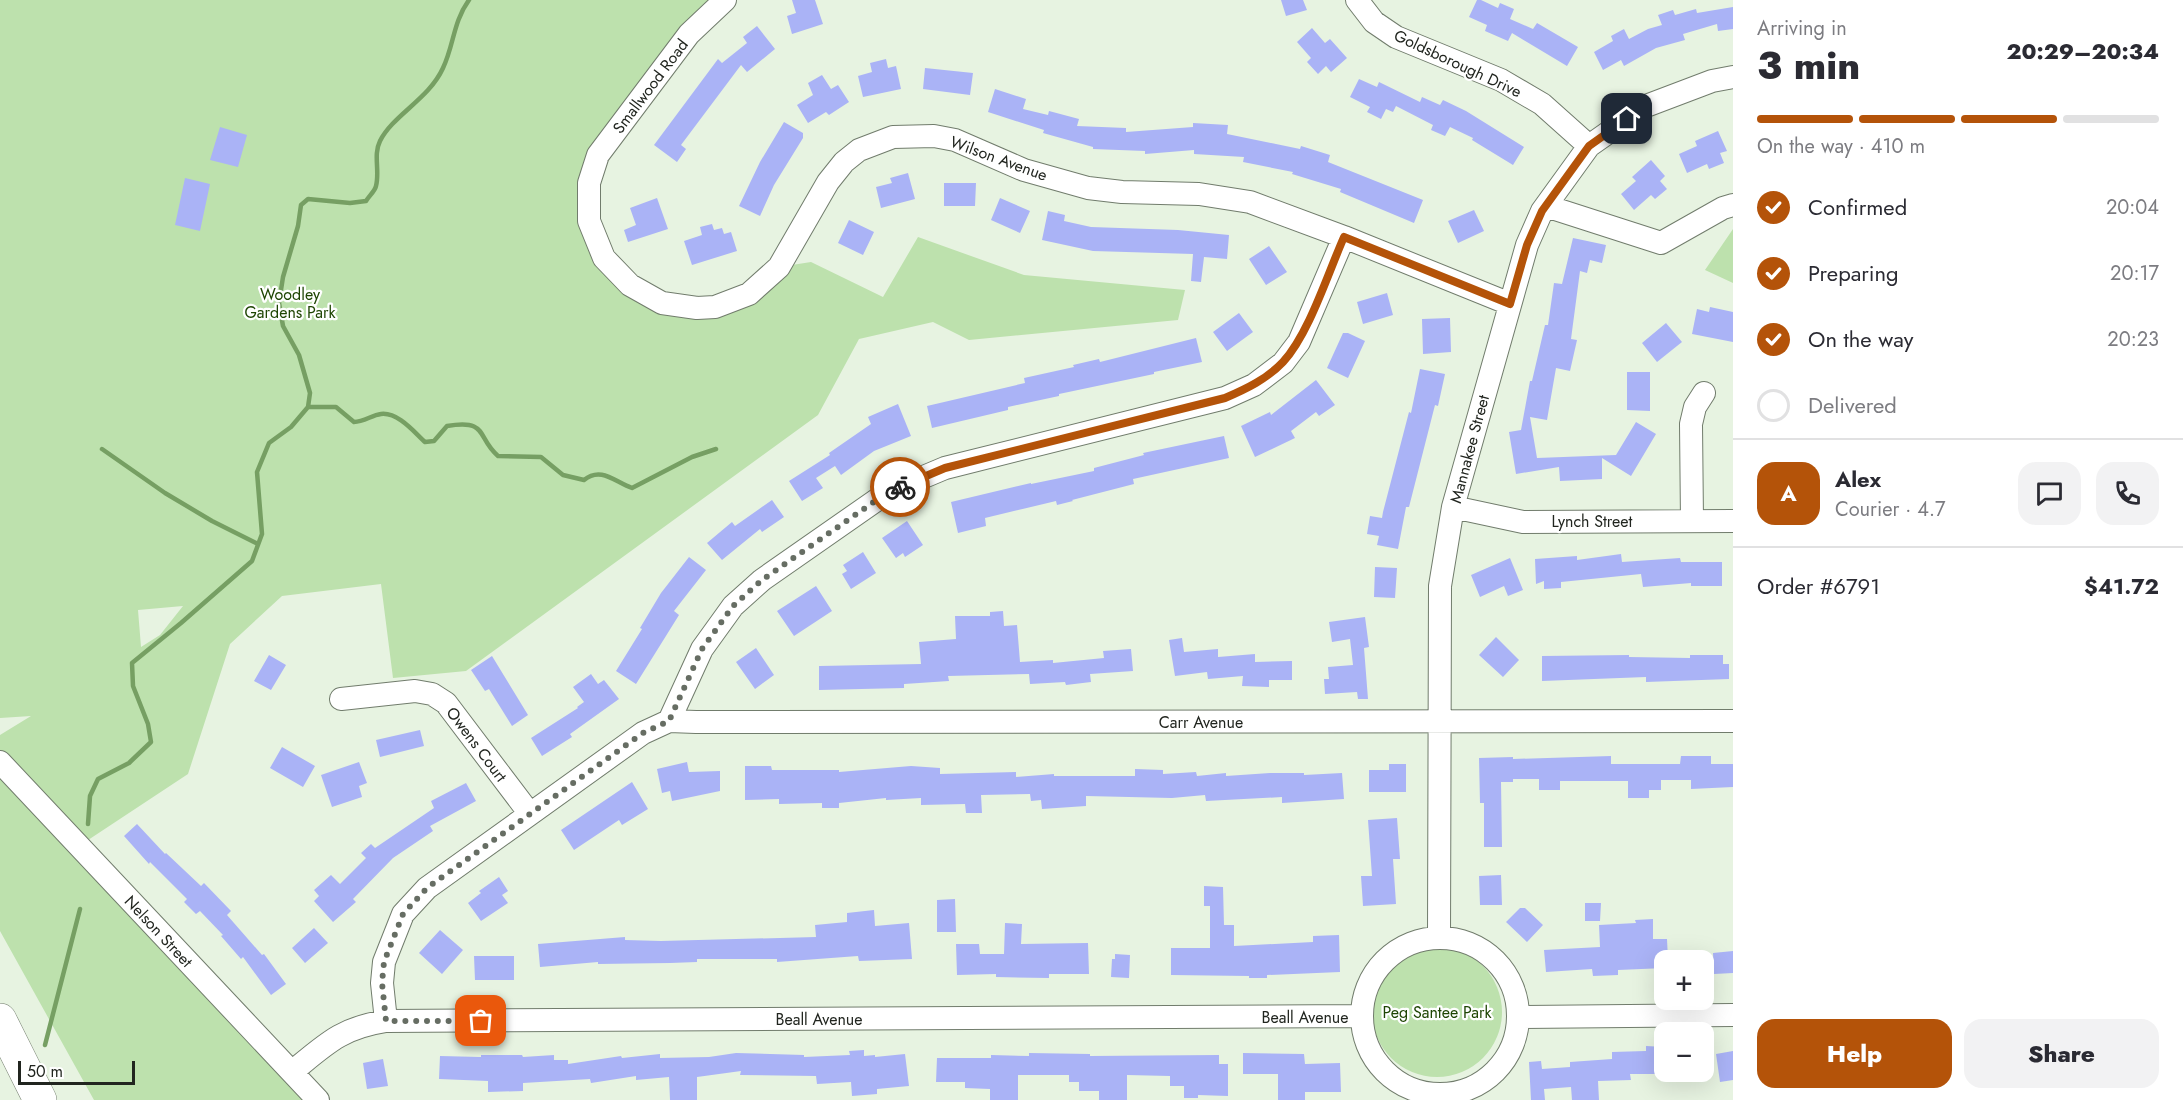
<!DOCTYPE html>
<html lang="en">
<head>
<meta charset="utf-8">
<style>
	body { margin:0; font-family:Jost,sans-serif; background:#f2f2f3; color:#2b2b33; height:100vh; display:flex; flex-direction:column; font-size:22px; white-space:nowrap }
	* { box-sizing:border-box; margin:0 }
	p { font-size:20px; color:#7c7c81 }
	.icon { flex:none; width:33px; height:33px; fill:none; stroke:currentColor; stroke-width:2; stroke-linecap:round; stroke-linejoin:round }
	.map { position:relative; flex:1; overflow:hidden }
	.side { display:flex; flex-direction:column; background:#fff; width:450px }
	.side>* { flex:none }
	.tools { position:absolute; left:1654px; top:950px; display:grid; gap:12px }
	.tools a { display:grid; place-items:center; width:60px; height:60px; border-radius:12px; background:#fff; box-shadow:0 6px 24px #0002; font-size:30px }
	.scale { position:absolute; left:18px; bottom:15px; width:117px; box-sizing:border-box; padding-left:6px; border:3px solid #21251f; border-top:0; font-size:16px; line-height:21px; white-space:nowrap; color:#21251f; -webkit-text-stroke:4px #fff; paint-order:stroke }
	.pin { position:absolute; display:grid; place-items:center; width:51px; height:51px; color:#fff; margin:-26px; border-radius:12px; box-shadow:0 3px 9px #0006 }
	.courier { position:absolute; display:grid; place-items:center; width:60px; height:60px; margin:-30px; border:4px solid #b45309; border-radius:50%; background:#fff; color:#222; box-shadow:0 2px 8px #0007 }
	.summary em { font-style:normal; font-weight:800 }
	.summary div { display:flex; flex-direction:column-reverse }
	.summary { display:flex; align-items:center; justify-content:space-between; height:102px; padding:0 24px }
	h1 { font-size:39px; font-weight:800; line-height:45px }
	.bar { display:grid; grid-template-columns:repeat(4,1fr); gap:9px 6px; align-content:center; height:72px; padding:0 24px }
	.bar i { height:8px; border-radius:4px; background:#e1e1e2 }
	.bar .selected { background:#b45309 }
	.bar p { grid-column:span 4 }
	.line { display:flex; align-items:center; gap:15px; padding:0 24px; border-top:2px solid #e1e1e2 }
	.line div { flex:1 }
	.round { display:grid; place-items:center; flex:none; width:63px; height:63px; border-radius:18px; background:#f2f2f3 }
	ol { padding:0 24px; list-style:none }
	li { display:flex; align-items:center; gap:18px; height:66px }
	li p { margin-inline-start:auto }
	li .icon { padding:6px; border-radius:50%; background:#b45309; color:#fff; stroke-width:4 }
	li:last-child { color:#7c7c81 }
	li i { width:33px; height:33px; border:3px solid #e1e1e2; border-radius:50% }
	.button { display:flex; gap:12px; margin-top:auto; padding:12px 24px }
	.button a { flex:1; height:69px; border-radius:18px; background:#b45309; color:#fff; font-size:24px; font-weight:800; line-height:69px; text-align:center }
	.button a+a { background:#f2f2f3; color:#2b2b33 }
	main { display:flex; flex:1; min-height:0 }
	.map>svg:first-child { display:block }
</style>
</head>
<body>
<main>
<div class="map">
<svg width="1733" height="1100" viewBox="0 0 1733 1100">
	<rect width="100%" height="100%" fill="#e7f3e1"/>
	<!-- green -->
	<path fill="#bde1ad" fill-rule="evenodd" d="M0 0H725L598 155 589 221 630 285 697 308 779 267 811 262 883 297 918 237 1024 275 1185 290 1178 320 969 340 933 322 859 339 818 415 466 671 393 678 381 584 282 596 230 644 188 774 79 846 318 1100H94L0 931V735L31 716 0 718ZM183 606 160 635 141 647 138 610Z
		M1733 229V283L1705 270Z
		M1372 1012a65 65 0 1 1 130 0a65 65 0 1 1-130 0Z"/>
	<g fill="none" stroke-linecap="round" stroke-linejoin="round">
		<!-- stream -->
		<path stroke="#769f63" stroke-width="4.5" d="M308 407H336L354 422C364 422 372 415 381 414 398 412 414 432 425 442L434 441 447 426C489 419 476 437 498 456L541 457 563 475 584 480C601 466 615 482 632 488L692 457 716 449
			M102 449 165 493 212 521 258 544
			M88 824 90 796 98 779 129 763 151 742 148 724 133 686 132 663 181 623 252 561 262 534 257 472 269 443 291 427 308 407 310 393 299 355 283 326 279 303 283 277 298 226 301 205 308 199 350 203 366 201C369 196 375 191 376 186 380 171 373 155 380 141 393 115 429 99 443 68 454 45 453 22 469 0
			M45 1045 80 909"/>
	</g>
	<!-- building -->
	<path fill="#aab3f6" d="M792 0H815L823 24 792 34 787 16 796 13Z
		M1281 0H1303L1307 10 1286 16Z
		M1477 0H1481L1498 8 1500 3 1514 9 1510 19 1533 29 1537 23 1578 47 1567 66 1512 33 1508 41 1485 31 1487 25 1469 17Z
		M1733 7V29L1718 31 1717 24 1683 34 1685 40 1656 48 1624 66 1621 60 1603 70 1594 52 1613 41 1611 36 1624 29 1629 39 1648 29 1662 25 1658 15 1673 10 1675 15 1696 9 1697 13Z
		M757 26 775 49 747 72 741 65 681 145 686 149 677 162 654 145 718 59 722 63 747 43 743 37Z
		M1312 28 1325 43 1330 39 1347 58 1331 72 1326 66 1318 74 1307 62 1311 58 1297 42Z
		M886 59 888 68 896 66 901 89 863 97 858 76 872 72 870 63Z
		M925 68 973 73 970 95 923 89Z
		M822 75 831 89 838 85 849 102 829 115 826 112 808 123 797 105 813 95 808 83Z
		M1359 79 1377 87 1379 82 1420 102 1422 97 1440 105 1443 100 1466 111 1524 147 1513 165 1472 140 1473 138 1450 127 1445 136 1431 130 1433 125 1396 106 1393 112 1386 109 1381 119 1367 112 1370 107 1350 97Z
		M995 89 1026 99 1023 109 1048 115 1049 111 1079 119 1077 126 1126 128V132L1193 127V123L1228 125 1227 134 1300 149 1301 146 1330 155 1328 162 1423 200 1414 223 1340 192 1341 189 1292 174 1293 172 1243 162 1244 157 1194 154V150L1145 154V151L1093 149V147L1043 133 1044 130 988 112Z
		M784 122 803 133V138L774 185 760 216 739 206 760 162Z
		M220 127 247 135 238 167 210 160Z
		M1718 131 1727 151 1720 153 1724 163 1709 169 1707 164 1687 173 1679 154 1697 146 1695 141Z
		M1651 160 1665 176 1660 181 1667 189 1655 199 1651 195 1634 210 1621 194 1636 181 1632 177Z
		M908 173 915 199 881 208 876 187 892 183 890 178Z
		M185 178 210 184 200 231 175 225Z
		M944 183H976L975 206H944Z
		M657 198 668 229 628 242 624 230 636 225 630 208Z
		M1000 198 1030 211 1020 233 991 220Z
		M1474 210 1484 231 1458 243 1448 221Z
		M1048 211 1065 215 1064 221 1091 227 1178 230 1229 235 1227 259 1204 257 1201 282 1191 281 1193 254 1093 251 1042 240Z
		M849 220 874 232 863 255 838 243Z
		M712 224 714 230 722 228 724 234 731 232 737 251 692 265 684 241 702 235 700 227Z
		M1573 238 1606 245 1602 263 1590 260 1587 273 1580 271 1571 339 1577 340 1570 371 1556 368 1547 420 1530 417 1537 458 1616 455 1636 422 1656 434 1631 476 1602 458V479L1560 481 1559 467 1516 474 1509 432 1521 430 1530 381H1532L1545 325H1548L1554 283 1562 284Z
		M1269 246 1287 272 1266 285 1249 259Z
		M1387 293 1393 315 1363 324 1357 302Z
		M1710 307 1733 312V342L1692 334 1697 309 1709 312Z
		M1239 313 1253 332 1227 351 1213 332Z
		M1450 318 1451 352 1423 354 1422 319Z
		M1666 323 1682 342 1657 362 1642 343Z
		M1343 333H1348L1365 341 1348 378 1327 368Z
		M1196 338 1202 362 1154 372V374L1059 394V396L1008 407V410L932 428 927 406 1025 383 1024 378 1074 367 1073 365 1099 359 1100 362Z
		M1420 369 1445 374 1438 406 1435 405 1409 507H1406L1398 549 1377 545 1379 536 1367 534 1370 516 1382 518 1383 512 1409 412 1411 413Z
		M1627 372H1650V411L1627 410Z
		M1316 380 1335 405 1319 416 1316 412 1291 431 1295 438 1255 457 1241 426 1270 412 1271 415Z
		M898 404 911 436 874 451 841 475 835 466 816 478 823 488 802 501 789 481 830 455 829 453 871 424 868 417Z
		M1224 436 1229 458 1133 479 1134 484 1072 500 1073 501 1057 505 1056 501 985 518 986 526 958 533 951 502 1031 483V484L1094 471V468L1144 455 1143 453Z
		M772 500 784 517 762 532 760 529 722 560 707 543 732 522 735 526Z
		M907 521 923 545 905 557 903 553 896 558 882 538Z
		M863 552 876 573 851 589 842 574 847 571 843 565Z
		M1621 554 1622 562 1680 558 1681 562H1722V586H1691V583L1643 587 1641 574 1561 582V588L1544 589V581L1536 584 1535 559 1577 556V560Z
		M689 557 706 570 674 611 679 615 636 684 616 671 642 629 640 628 661 593Z
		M1510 558 1523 590 1508 596 1504 586 1480 597 1471 575Z
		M1375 567 1397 568 1395 598 1374 597Z
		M816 586 832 611 794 636 777 611Z
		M1003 611 1004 626 1017 625 1020 662 1053 660V663L1104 658 1103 651 1131 649 1133 671 1090 674 1091 682 1066 685 1065 682 1030 684 1029 674 948 676 949 681 904 684V688L819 690V666L921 664 919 642 956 639 955 616H990V612Z
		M1365 617 1369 647 1364 648 1368 699H1358L1357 692 1325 694 1324 679H1329L1328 667 1353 665 1350 639 1332 642 1329 622Z
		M1496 637 1519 660 1503 677 1479 655Z
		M1182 638 1184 652 1218 649V657L1255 654V662L1292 661V680H1269V687L1242 686 1243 676 1208 679 1207 672 1175 676 1169 640Z
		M756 648 774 675 755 689 736 662Z
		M269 655 286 665 271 690 254 681Z
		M1629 655V657L1690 658V655H1723V664H1729V679L1646 682V677L1542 681V656Z
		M492 656 528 715 512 726 489 689 485 691 471 670Z
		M591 674 598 684 604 680 619 699 570 734 572 737 542 756 531 738 578 708 577 707 584 702 573 687Z
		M420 730 424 746 380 757 376 740Z
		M282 747 315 766 303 787 270 768Z
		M1611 756V764H1680L1681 756H1711V764H1733V787L1691 789V780H1661V790H1649V798H1628V781H1560V790H1539V779H1513V782H1501L1502 847H1484V803H1480L1479 758 1513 757V759Z
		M359 762 367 783 359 786 362 797 332 807 321 775Z
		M687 762 689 772 720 771V791L672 801 670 791 662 793 657 769Z
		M1389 764H1406V792H1369V770H1389Z
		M745 766H771L772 770H839V772L911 766 940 768V774L1016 772V777L1054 774V776H1135V769L1163 770V774L1196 772 1197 776 1226 773V776L1270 773H1304V775L1342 773 1344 799 1282 803V797L1206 801 1205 795 1172 798 1086 796V806L1042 809 1041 800 1031 801 1030 794 981 795 982 813H966L965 804 921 805V798L886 800V798L839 803V808H822V803L779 804V799L745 800Z
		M632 782 648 809 622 825 619 820 574 850 561 830Z
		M466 783 476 801 430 826 433 831 393 858 353 899 356 902 333 922 314 901 319 896 314 890 331 875 340 884 366 858 361 853 371 844 375 848 434 808 431 801Z
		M1397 818 1400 859H1393L1396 904 1363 906 1361 876H1372L1368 820Z
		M137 824 165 854 166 853 201 886 204 883 231 911 227 915 262 955 264 954 286 984 271 995 243 957 241 959 221 936 223 935 200 911 196 914 184 902 187 899 150 862 149 864 124 836Z
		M1501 875 1502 905H1480L1479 876Z
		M499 877 508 891 502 895 508 903 481 921 468 903 481 893 479 891Z
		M1204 886 1223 887 1224 925H1234V946L1313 942V936L1339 935 1340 972 1267 975V978H1249V976L1171 975V948H1210V906H1204Z
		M955 899 956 932H937V900Z
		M1585 903H1601L1600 921H1585Z
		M1520 908H1525L1543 925 1527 942 1506 922Z
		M874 910 875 926 909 923 912 959 859 961 858 956 777 962V959H697V962L670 963 598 964V962L540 967 538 944 625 937V940L661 941 816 937 815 925 847 922V913Z
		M1653 919V939H1667L1668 960H1665V968L1618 970V975L1593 976 1592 969 1546 972 1544 950 1600 947 1599 925 1636 923 1635 920Z
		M1005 923 1022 924 1021 944 1088 943 1089 974H1049V978L996 977V974L957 975 956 944H979L980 954H1004Z
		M314 928 328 943 305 963 292 948Z
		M440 930 463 950 442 974 419 953Z
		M1733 951V973L1714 974 1713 953Z
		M1115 954 1130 955 1129 978 1111 977 1112 959H1115Z
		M474 956H514V980H475Z
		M1646 1046 1665 1047V1074H1630L1631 1080 1598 1081 1599 1100H1572L1571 1087 1544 1089 1545 1100H1531L1529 1062 1541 1061 1542 1069 1570 1067V1062L1612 1059V1052L1646 1051Z
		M864 1050V1056L875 1055V1057L905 1054 909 1086 877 1089V1094L852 1096 851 1082 817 1084 816 1076 740 1075 741 1071 697 1077V1100H670L669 1077 636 1080V1076L591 1083 590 1079 523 1083V1091L488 1092V1081L439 1079 440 1056 481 1057V1055H522L523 1057 554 1055V1060H568V1064L621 1056 622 1058 660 1054V1058L709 1057 736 1053 804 1055V1057L850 1055 849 1051Z
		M1733 1051V1080L1720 1082 1716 1054Z
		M1029 1053 1090 1054V1056L1219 1055V1064H1228V1096L1198 1095V1098H1184V1086H1170V1076L1127 1075V1100H1099V1091H1079V1082H1069V1075H1018V1100H990V1089L965 1088V1082H936L937 1058H991V1055L1029 1056Z
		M1243 1053 1304 1054 1305 1064 1340 1063 1341 1092H1305V1100H1278V1074H1243Z
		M383 1059 388 1086 367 1089 363 1063Z"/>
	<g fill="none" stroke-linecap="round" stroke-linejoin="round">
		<defs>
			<path id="minor" d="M725 0 689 34 598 155 589 183V221L604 258 630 285 662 303 697 308 715 307 749 294 779 267 828 182 844 162 859 150 893 137 934 136 955 140 1024 170 1088 188 1122 192 1199 194 1250 202 1344 237 1510 304
				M1357 0 1374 22 1396 37 1501 80 1542 104 1589 146
				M1546 206 1661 243 1723 208 1733 205
				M1453 507 1523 522 1733 521
				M1692 521 1691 424 1695 407 1704 393
				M341 699 415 691 432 694 446 703 530 814
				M669 721 696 722 1733 721
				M0 762 318 1100
				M1439 937 1440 586 1453 507 1527 245 1542 211 1589 146 1646 106 1712 81 1733 77
				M1362 1016a78 78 0 1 1 156 0a78 78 0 1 1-156 0Z
				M1519 1017 1733 1015
				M386 1021 382 983 384 962 403 914 427 888 643 733 669 721 702 649 733 606 762 580 888 492 945 468 1225 398 1254 385 1283 363 1299 342 1344 237
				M292 1072C326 1044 341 1028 386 1021L1361 1016"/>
			<path id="highway" d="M0 1020 40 1100"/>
		</defs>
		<!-- minor casing -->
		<use href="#minor" stroke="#717c6c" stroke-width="24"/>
		<!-- highway casing -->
		<use href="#highway" stroke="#717c6c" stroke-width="34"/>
		<!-- minor -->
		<use href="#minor" stroke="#fff" stroke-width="22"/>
		<!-- highway -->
		<use href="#highway" stroke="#fff" stroke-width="33"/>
	</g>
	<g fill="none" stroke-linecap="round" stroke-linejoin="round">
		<!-- done -->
		<path stroke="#666d63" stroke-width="6" stroke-dasharray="0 10.8" d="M481 1021H386L382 983 384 962 403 914 427 888 643 733 669 721 702 649 733 606 762 580 888 492 900 487"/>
		<!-- route -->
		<path stroke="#b45309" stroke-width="8" d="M900 487 945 468 1225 398C1246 389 1267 379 1283 362 1309 334 1328 273 1344 237L1510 304 1527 245 1542 211 1589 146 1627 119"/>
	</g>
	<g text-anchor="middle" stroke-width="4.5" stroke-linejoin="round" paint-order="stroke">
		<!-- street labels -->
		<g font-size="16" fill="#21251f" stroke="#fff">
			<text transform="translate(1458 63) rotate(25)" y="6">Goldsborough Drive</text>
			<text transform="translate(650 86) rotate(-53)" y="6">Smallwood Road</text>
			<text transform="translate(999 158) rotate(20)" y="6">Wilson Avenue</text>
			<text transform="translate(1469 449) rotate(-75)" y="6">Mannakee Street</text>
			<text x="1592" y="527">Lynch Street</text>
			<text x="1201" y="728">Carr Avenue</text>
			<text transform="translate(477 744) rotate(53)" y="6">Owens Court</text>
			<text transform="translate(159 931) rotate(47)" y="6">Nelson Street</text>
			<text x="1305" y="1023">Beall Avenue</text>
			<text x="819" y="1025">Beall Avenue</text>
		</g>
		<!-- park labels -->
		<g font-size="16" fill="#1e4503" stroke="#fff">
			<text x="290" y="300">Woodley<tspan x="290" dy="18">Gardens Park</tspan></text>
			<text x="1437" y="1018">Peg Santee Park</text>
		</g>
	</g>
</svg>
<div class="tools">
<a>+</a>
<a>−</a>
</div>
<div class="scale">50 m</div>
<div class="pin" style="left:481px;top:1021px;background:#ea580c"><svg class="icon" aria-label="bag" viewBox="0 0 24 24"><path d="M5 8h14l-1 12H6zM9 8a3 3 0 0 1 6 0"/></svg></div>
<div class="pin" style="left:1627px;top:119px;background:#1f2937"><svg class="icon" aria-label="home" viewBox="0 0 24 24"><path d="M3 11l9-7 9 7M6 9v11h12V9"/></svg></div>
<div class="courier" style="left:900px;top:487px"><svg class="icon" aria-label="bike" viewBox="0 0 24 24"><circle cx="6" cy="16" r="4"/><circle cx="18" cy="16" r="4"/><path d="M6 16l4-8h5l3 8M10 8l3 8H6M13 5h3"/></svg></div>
</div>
<section class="side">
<div class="summary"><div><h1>3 min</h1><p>Arriving in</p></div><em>20:29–20:34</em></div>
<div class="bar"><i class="selected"></i><i class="selected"></i><i class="selected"></i><i></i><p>On the way · 410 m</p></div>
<ol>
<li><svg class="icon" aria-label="check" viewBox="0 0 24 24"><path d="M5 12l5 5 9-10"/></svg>Confirmed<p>20:04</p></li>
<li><svg class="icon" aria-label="check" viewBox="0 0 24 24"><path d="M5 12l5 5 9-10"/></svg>Preparing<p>20:17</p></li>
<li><svg class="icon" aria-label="check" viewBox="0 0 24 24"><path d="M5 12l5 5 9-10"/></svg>On the way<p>20:23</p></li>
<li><i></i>Delivered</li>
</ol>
<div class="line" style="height:108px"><b class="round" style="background:#b45309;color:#fff">A</b><div><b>Alex</b><p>Courier · 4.7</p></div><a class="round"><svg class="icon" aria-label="chat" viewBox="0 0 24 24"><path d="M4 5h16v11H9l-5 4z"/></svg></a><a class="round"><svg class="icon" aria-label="phone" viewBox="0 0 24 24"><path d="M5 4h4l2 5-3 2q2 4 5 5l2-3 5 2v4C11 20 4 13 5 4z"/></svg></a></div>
<div class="line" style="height:78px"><div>Order #6791</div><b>$41.72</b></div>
<div class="button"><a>Help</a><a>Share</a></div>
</section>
</main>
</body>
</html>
